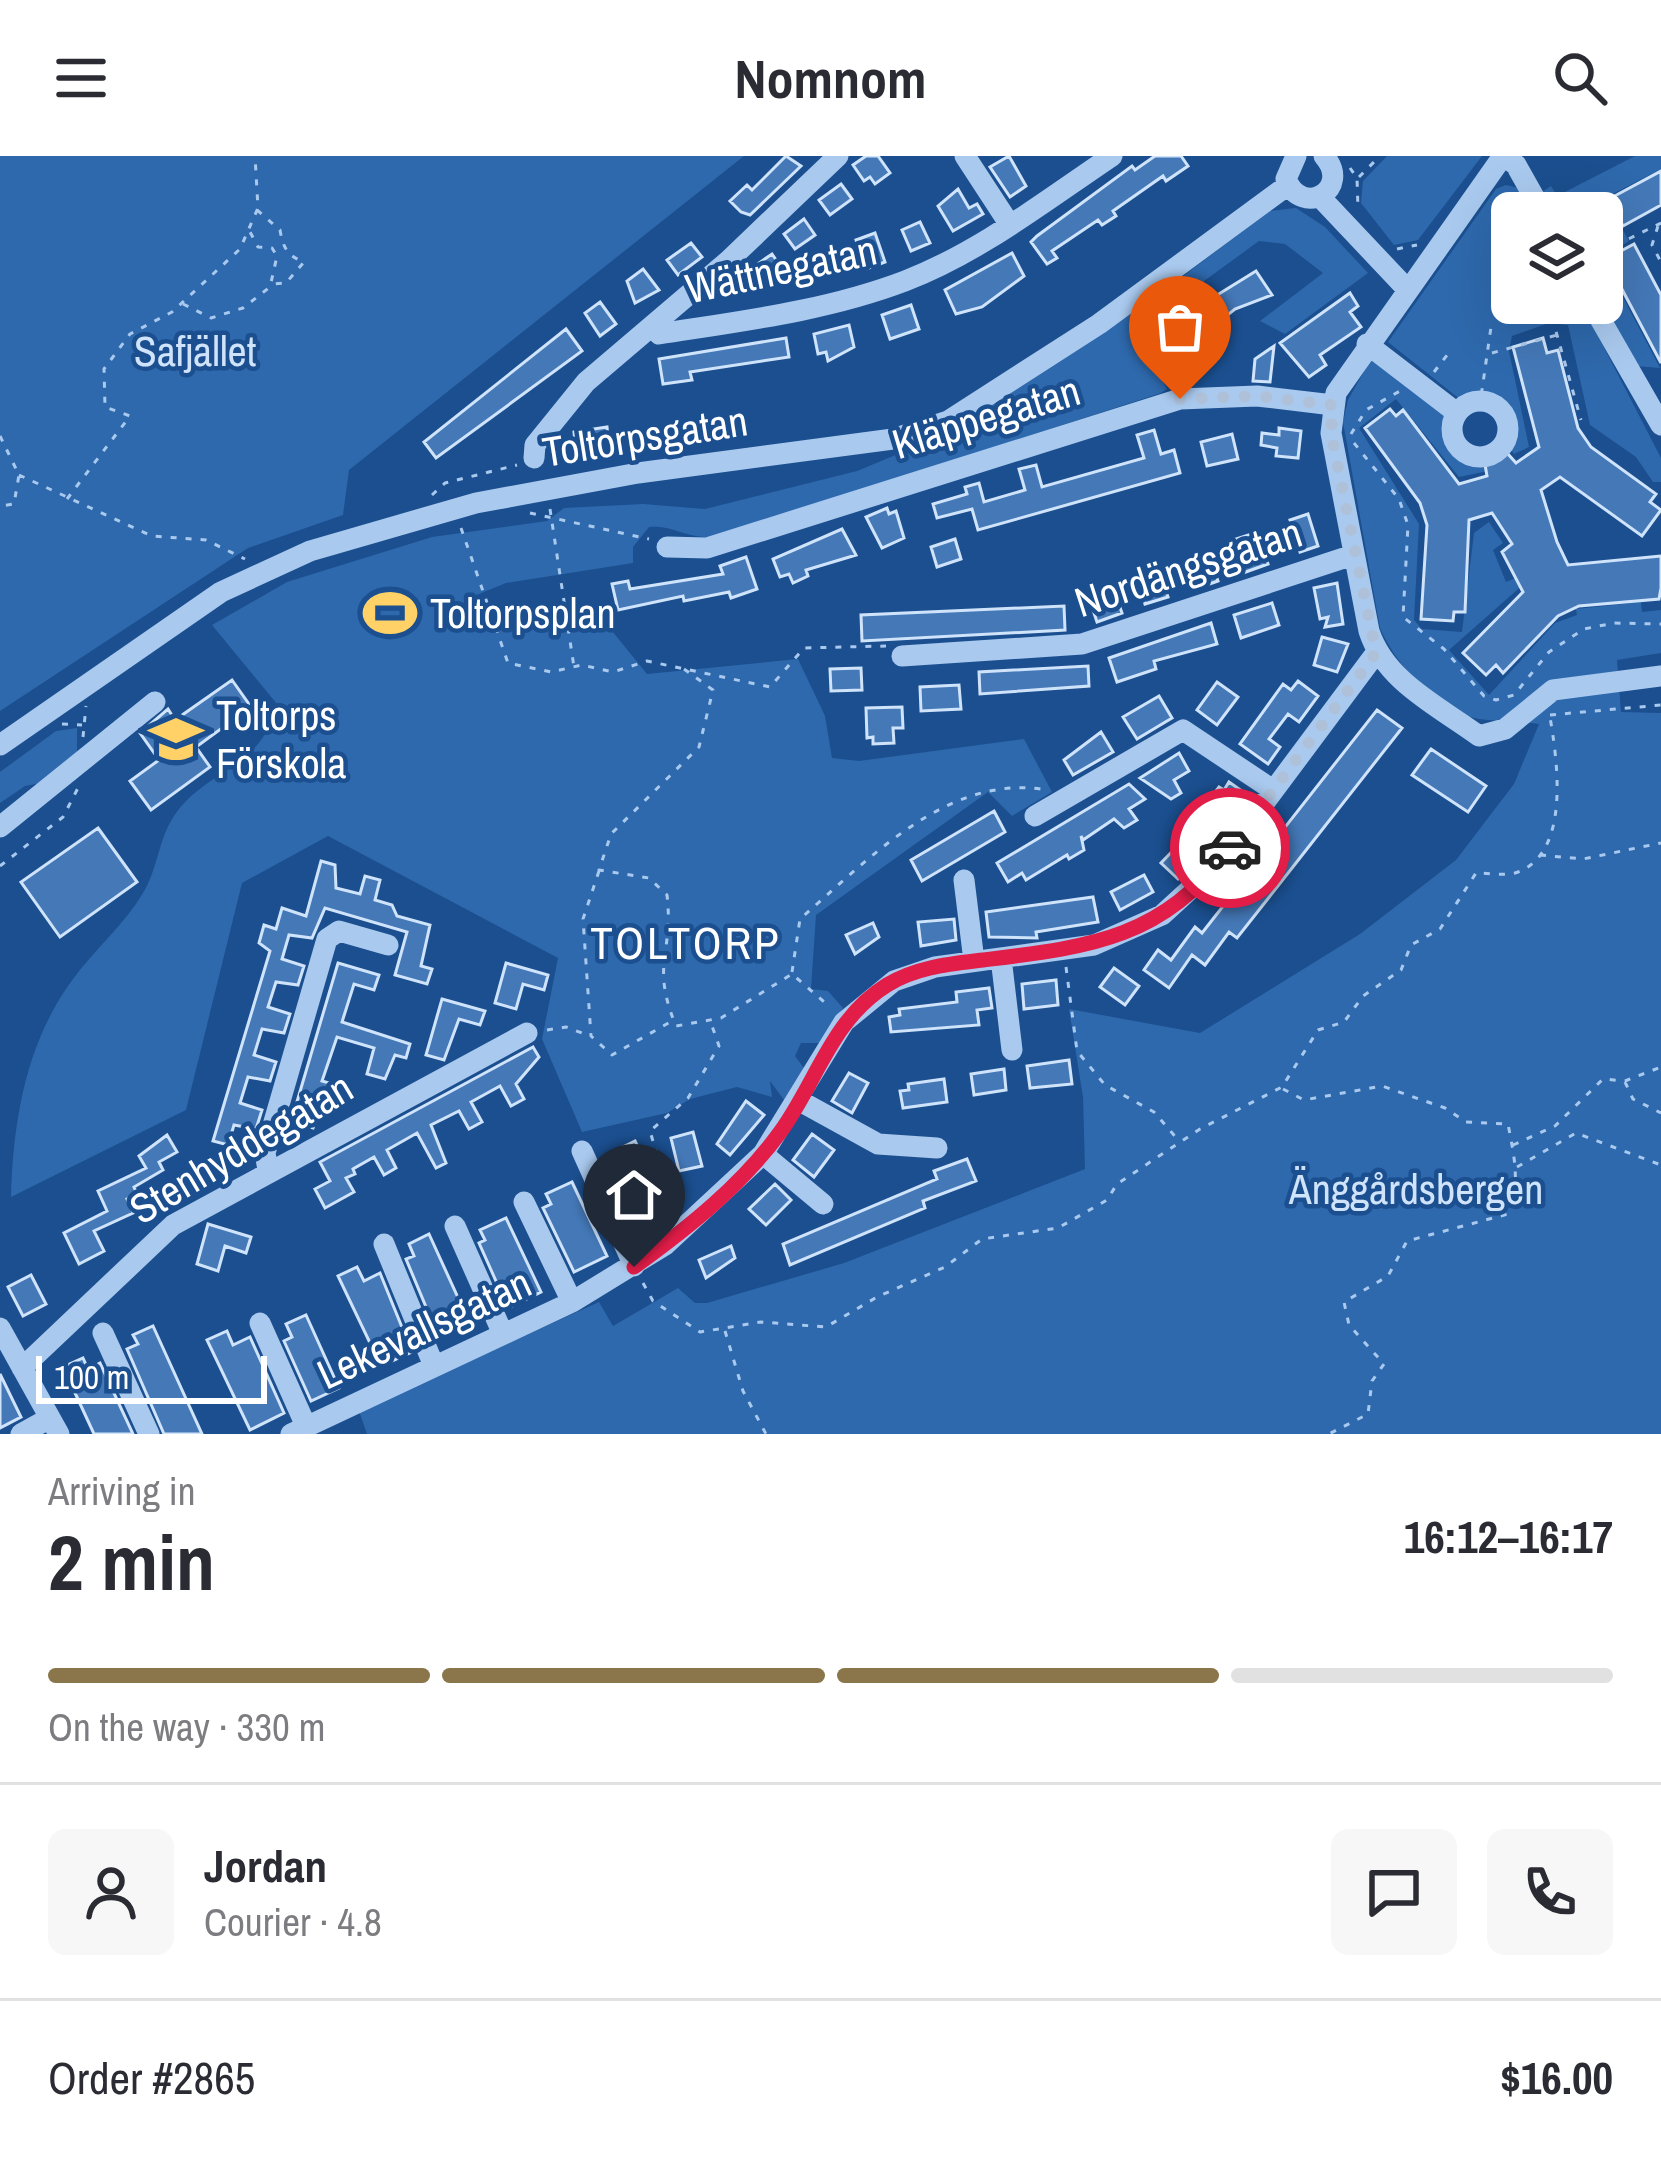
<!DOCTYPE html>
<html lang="en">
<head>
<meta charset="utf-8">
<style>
	body { margin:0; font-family:"Archivo Narrow",sans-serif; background:#f7f7f7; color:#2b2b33; height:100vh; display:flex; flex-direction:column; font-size:45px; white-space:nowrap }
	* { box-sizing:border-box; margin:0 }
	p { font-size:39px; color:#7c7c81 }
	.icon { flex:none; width:66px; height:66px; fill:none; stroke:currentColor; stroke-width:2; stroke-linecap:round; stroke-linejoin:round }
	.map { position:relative; height:1278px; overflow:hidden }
	.side { display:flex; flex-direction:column; background:#fff; flex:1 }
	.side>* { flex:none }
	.tools { position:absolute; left:1491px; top:36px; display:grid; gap:24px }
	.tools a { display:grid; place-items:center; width:132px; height:132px; border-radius:18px; background:#fff; box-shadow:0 12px 48px #0002; font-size:60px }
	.scale { position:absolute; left:36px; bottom:30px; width:231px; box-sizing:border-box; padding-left:12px; border:6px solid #fff; border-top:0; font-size:33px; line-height:42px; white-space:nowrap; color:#fff; -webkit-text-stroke:9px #1b4f8f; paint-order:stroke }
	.pin { position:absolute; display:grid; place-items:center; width:102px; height:102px; color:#fff; margin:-123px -51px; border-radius:50% 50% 50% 0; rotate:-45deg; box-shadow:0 0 12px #0007 }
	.pin .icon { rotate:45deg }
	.courier { position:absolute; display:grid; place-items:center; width:120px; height:120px; margin:-60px; border:9px solid #e11d48; border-radius:50%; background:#fff; color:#222; box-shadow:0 3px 15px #0007 }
	.headline em { font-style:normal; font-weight:800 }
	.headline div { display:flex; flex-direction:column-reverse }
	.headline { display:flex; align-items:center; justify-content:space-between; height:204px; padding:0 48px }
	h1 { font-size:78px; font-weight:800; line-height:90px }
	.bar { display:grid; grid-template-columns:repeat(4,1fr); gap:18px 12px; align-content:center; height:144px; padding:0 48px }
	.bar i { height:15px; border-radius:9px; background:#e1e1e2 }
	.bar .selected { background:#8a764a }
	.bar p { grid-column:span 4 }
	.line { display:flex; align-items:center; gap:30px; padding:0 48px; border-top:3px solid #e1e1e2 }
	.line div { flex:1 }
	.round { display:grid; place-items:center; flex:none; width:126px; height:126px; border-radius:18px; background:#f7f7f7 }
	header { display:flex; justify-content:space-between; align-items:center; height:156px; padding:0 48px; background:#fff; font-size:54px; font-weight:800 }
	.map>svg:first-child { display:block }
</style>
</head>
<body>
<header><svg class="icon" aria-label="menu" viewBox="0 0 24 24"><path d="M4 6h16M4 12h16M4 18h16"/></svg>Nomnom<svg class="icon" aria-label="search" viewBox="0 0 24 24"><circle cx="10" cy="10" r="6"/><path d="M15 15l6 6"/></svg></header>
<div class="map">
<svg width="1661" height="1278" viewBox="0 0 1661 1278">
	<rect width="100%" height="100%" fill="#1b4f8f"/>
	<!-- green -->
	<path fill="#2e69ad" d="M0 0H744L349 314 343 359 248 392 0 555Z
		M1387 0H1482L1418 84 1394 89 1361 47 1363 25Z
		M1635 0H1661V13L1605 42 1629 85 1602 101V57H1550L1539 38 1551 30 1557 40Z
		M1506 29 1518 32 1532 57H1512V147H1581L1661 302V326H1653L1636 301 1590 269 1568 169 1549 167 1512 180 1509 195 1529 291 1514 298 1509 291 1515 265 1495 244H1461L1388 186 1496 33Z
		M1296 52 1325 71 1368 117 1285 178 1260 165 1323 117 1285 88 1259 85 1134 176 1167 233 1161 237 716 381C684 383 675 369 649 371L633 391V407L506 427 474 440 486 472 502 448 595 454 647 518 798 503 825 560 832 602 859 605 1024 583 1052 636 1012 660 988 636 816 759 811 833 828 835 843 852 821 887H801L795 900 806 915 784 944 770 925 772 941 737 931 690 943 667 957 582 976 542 883 558 802 328 680 242 727 186 954 11 1041C13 965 26 886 73 823 95 793 124 769 143 737 158 713 158 684 174 660 205 613 262 614 277 548L212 469 287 426 432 381 547 365 564 352 643 348 705 353 857 315 951 276 1163 135 1270 55Z
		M1602 101 1660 212 1636 210 1602 147Z
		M1371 203 1448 261 1455 297 1493 314 1459 321 1396 243 1359 272 1419 368 1414 464 1422 473 1462 476 1474 377 1489 366 1503 387 1493 394 1506 426 1523 419 1527 425 1449 494 1489 539 1555 467 1577 459 1576 453 1641 446 1642 456 1661 454V497L1617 504 1621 556 1661 557V1278H367L359 1255 599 1146 613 1170 678 1132 695 1147H707L844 1107 1085 1013 1083 941 1069 853 1200 877 1360 778 1456 704 1514 628 1539 568C1516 564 1485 567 1464 559 1428 544 1394 505 1380 472L1343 266 1348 244Z
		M77 572V598L46 626 25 630 0 647V616L56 575Z"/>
	<!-- building -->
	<path fill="#4478b7" stroke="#cfe3fa" stroke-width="3" d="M786 0 801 10 750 59 741 56 730 45 747 29 752 34Z
		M866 0H878L890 17 875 28 870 21 864 25 853 9Z
		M1009 0 1026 30 1010 41 990 11Z
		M1155 0H1181L1188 10 1166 25 1163 20 1113 55 1116 60 1102 69 1098 64 1052 95 1057 102 1047 108 1031 86 1037 80 1132 10 1135 14Z
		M1661 15V49L1623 70 1609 43Z
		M841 28 852 43 830 59 819 44Z
		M958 33 969 52 977 48 983 58 953 75 938 50Z
		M804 63 815 79 795 93 784 78Z
		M920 66 930 87 911 95 902 74Z
		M875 77 885 106 866 113 856 84Z
		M691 87 702 101 678 119 667 104Z
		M1634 88 1661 139V207L1606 103Z
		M1012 97 1024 120 982 151 956 158 945 134Z
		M772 98 785 117 758 133 746 116Z
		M643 113 659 134 635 147 627 125Z
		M1256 115 1272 139 1235 153 1176 200 1159 175Z
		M1350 137 1358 150 1350 156 1361 171 1320 199 1326 209 1309 221 1280 187Z
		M600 146 616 168 600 180 585 157Z
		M911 149 919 173 890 183 882 159Z
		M849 169 854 191 828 205 826 196 818 198 814 178Z
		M566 173 582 195 436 302 424 286Z
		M786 182 789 201 690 216 692 224 663 228 659 203Z
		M1543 182 1547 197 1558 194 1578 272 1591 291 1656 338 1650 346 1661 354 1642 380 1560 321 1541 334 1557 386 1568 409 1661 400V432L1659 443 1579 450 1558 460 1503 517 1496 509 1486 519 1463 497 1523 436 1502 396 1512 388 1492 357 1469 364 1465 456H1454L1453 465 1421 463 1427 369 1420 347 1365 272 1390 253 1396 260 1403 254 1459 328 1487 320 1483 297 1499 288 1516 307 1539 291 1513 191Z
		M1274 190 1270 226 1253 225 1255 203Z
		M607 271 609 292 576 296 574 276Z
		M1279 272 1301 275 1298 302 1276 300 1277 292 1261 289 1262 277 1279 279Z
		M1154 274 1161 298 1174 294 1180 317 978 374 972 353 937 362 933 348 967 338 965 331 979 327 984 346 1025 334 1019 313 1036 309 1042 331 1144 302 1137 279Z
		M1232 278 1238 303 1207 310 1201 286Z
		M887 352 889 358 896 355 904 382 882 392 866 361Z
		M1308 358 1318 390 1300 396 1290 364Z
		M842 373 856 399 806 414 808 420 793 427 789 418 780 421 773 403Z
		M1258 376 1268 408 1243 417 1233 384Z
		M955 383 961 403 937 411 931 391Z
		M1208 395 1218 425 1195 433 1185 403Z
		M746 401 757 433 731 442 729 436 684 445 683 440 618 454 612 428 628 425 630 433 723 418 720 410Z
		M1160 417 1168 441 1145 448 1138 424Z
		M1337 427 1343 468 1325 471 1328 461 1320 463 1314 432Z
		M1114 434 1122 457 1097 466 1089 442Z
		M1272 447 1279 469 1241 482 1234 459Z
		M1064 450 1065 474 862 485 861 459Z
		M1211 467 1217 488 1154 505 1156 513 1117 526 1109 502Z
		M1322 481 1348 488 1337 516 1314 509Z
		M1088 510 1089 530 980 538 979 516Z
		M861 512 862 534 831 535 830 513Z
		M232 524 251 551 196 591 210 611 151 654 130 625 159 604 140 577 168 553 175 564Z
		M1298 525 1318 540 1299 566 1288 558 1269 583 1280 591 1268 608 1240 588 1283 528 1291 534Z
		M1217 526 1238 541 1217 569 1197 554Z
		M959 529 961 553 921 555 920 531Z
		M1159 540 1172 562 1137 583 1123 561Z
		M902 551 903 572H893L894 587 873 588V581L867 582 866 552Z
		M1377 554 1402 572 1237 782 1229 776 1205 809 1192 799 1169 832 1144 814 1158 794 1171 804 1195 771 1202 777Z
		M1101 576 1113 596 1073 619 1064 604Z
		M1431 593 1486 630 1468 656 1412 619Z
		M1179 597 1189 615 1174 624 1181 637 1171 643 1140 622Z
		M1229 626 1242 635 1214 674 1196 661 1219 631 1224 634Z
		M1129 628 1145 643 1129 653 1137 664 1124 672 1114 663 1083 684 1081 680 1084 694 1069 703 1067 699 1026 724 1022 717 1008 726 997 707Z
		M994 655 1005 676 922 725 911 704Z
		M98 672 137 726 60 781 21 726Z
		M1185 682 1202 698 1178 723 1161 707Z
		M321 705 335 709 336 732 360 738 365 720 380 724 375 744 392 749 397 760 430 769 421 810 432 813 427 828 395 819 407 776 325 752 312 782 289 779 282 803 304 810 298 829 276 826 268 851 290 858 284 877 262 873 254 899 276 906 270 925 248 921 240 947 262 954 256 973 234 969 228 989 213 985 270 795 259 787 264 769 276 773 282 752 306 760Z
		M1144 719 1153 736 1120 754 1111 736Z
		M1093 741 1098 766 1036 776 1037 782 989 781 986 756Z
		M954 763 956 784 921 790 918 766Z
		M873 767 879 781 855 798 846 779Z
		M338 807 379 819 374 834 354 828 342 866 410 888 406 902 395 899 385 923 367 918 374 892 337 881 322 925 346 932 343 943 322 941 313 972 291 966Z
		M506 807 548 819 544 834 523 828 516 853 495 847Z
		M1114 812 1139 830 1125 849 1100 831Z
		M1056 824 1058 849 1024 853 1022 828Z
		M989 832 992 852 977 854 979 869 891 876 889 861 900 859 899 853 957 846 956 836Z
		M442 843 485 855 480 869 459 863 444 904 426 899Z
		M533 891 539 901 516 928 524 943 511 950 500 930 471 946 482 966 469 973 459 955 431 969 446 1007 436 1012 417 977 387 994 396 1012 384 1019 374 1001 353 1013 355 1018 346 1022 354 1036 325 1052 315 1033 330 1025 320 1006Z
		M1069 904 1072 928 1030 932 1027 910Z
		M1004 913 1006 934 974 939 971 918Z
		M849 917 868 927 852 957 832 945Z
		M944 923 947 946 903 952 900 935 909 934 908 928Z
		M746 945 764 959 730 999 717 988Z
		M693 976 702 1010 679 1015 671 982Z
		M812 978 834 994 814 1021 793 1004Z
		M167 979 177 996 159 1006 163 1014 134 1031 137 1038 127 1043 133 1057 94 1075 104 1095 79 1108 64 1077 107 1055 98 1035 146 1012 139 1000Z
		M635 985 670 1060 635 1076 606 1011 614 1007 609 998Z
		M967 1003 976 1025 923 1045 925 1052 790 1109 783 1088 937 1023 934 1015Z
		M572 1026 607 1100 574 1116 543 1052 551 1048 546 1038Z
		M775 1028 791 1044 766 1069 749 1053Z
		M506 1062 541 1136 508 1152 479 1087 485 1084 480 1074Z
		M208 1068 251 1081 246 1097 225 1090 218 1115 197 1108Z
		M429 1078 470 1168 439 1182 406 1103 414 1100 409 1088Z
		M731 1090 735 1102 706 1122 699 1104Z
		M357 1111 364 1125 380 1117 412 1196 381 1210 338 1120Z
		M31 1119 46 1148 23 1160 8 1131Z
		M306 1159 339 1232 311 1245 284 1185 292 1181 286 1168Z
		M153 1170 202 1278H164L127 1193 138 1188 133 1179Z
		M227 1175 233 1189 250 1181 284 1257 250 1274 207 1184Z
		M83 1202 88 1213 100 1207 133 1278H94L63 1211Z
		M0 1218 21 1261 0 1272Z"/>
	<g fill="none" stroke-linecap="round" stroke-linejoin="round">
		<!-- path -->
		<path stroke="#a9c9ee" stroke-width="3" stroke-dasharray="6 9" stroke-linecap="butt" d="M1350 12 1357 22 1358 53
			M1359 21 1380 0
			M257 54 280 74C283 91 287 100 304 106L286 127 273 128
			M1658 70 1652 89 1661 106
			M1397 93 1417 89
			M1602 96 1661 67
			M1548 147 1581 264
			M183 148 211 162 243 152 270 131 277 100 272 92 258 91 249 74
			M1492 197 1557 179
			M1434 216 1451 194
			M1469 243 1481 241 1492 164
			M1351 278 1366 254 1400 235
			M0 280 19 319 14 348 0 350
			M1354 287 1399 343 1408 369 1403 461 1444 493 1484 540 1496 544 1514 539 1549 496 1584 473 1614 467 1661 468
			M19 319 152 380 206 384 245 403
			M432 339 445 327 517 309
			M67 343 130 260 105 251 104 213 130 178 172 156 240 93 258 52 255 0
			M550 353 574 511
			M530 357 649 383
			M461 372 508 507 551 516 582 509 613 516 647 505 770 531 804 492 886 490
			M684 513 713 534 699 591 611 678 599 714 649 722 667 739C674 799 650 807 676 870L721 862 792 818 830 851
			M1550 559 1661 549
			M62 568 82 569
			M83 581 86 550
			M1540 699 1583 703 1661 687
			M0 710 63 661 78 632
			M599 715 583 763 591 880 612 899 672 865
			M1066 811 1077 895 1105 929 1154 956 1180 986
			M792 816 800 763C867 705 945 620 1041 633
			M547 874 566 871 590 880
			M1625 926 1633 943 1661 957
			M1283 933 1304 944 1382 930 1445 952 1466 966 1508 968C1514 1000 1521 1027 1508 1058L1407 1085 1388 1120 1344 1146 1349 1169 1384 1208 1372 1225 1368 1258 1329 1278
			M1513 989 1555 970 1603 923 1625 925 1661 911
			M1517 1011 1576 977 1661 1009
			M674 1057 650 975 688 942 719 890 710 864
			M643 1127 653 1145 700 1176 761 1166 826 1171 877 1141 945 1111 982 1083 1058 1072 1107 1044 1117 1028 1200 973 1282 931 1318 874 1344 866 1363 840 1401 814 1411 789 1440 773 1476 717C1487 717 1505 720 1515 717 1572 699 1557 603 1550 561
			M725 1175 743 1235 766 1278"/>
		<!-- minor -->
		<path stroke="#a9c9ee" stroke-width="21" d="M965 0 1010 69
			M1296 0 1286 23C1302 63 1353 33 1324 0
			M1503 0 1336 237 1331 277 1369 475C1385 525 1438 550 1479 580L1505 573 1553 534 1661 520
			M1505 0 1516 9 1543 57
			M1321 42 1406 132
			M1591 147 1661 269
			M652 170 659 178C742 165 826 155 905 125 980 96 1045 45 1112 0
			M1367 188 1457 257
			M1452 273a28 28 0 1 1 56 0a28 28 0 1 1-56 0Z
			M534 302 535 289 586 226 728 105 838 0
			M667 391 707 392 1180 243 1257 240 1333 249
			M902 500 1082 488 1353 399
			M0 589 221 436 310 395 476 347 638 317 893 283 948 265 1099 168 1288 29
			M1035 660 1183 574 1273 634
			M0 671 155 546
			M964 724 974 805
			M1001 802 1012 894
			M800 945 878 988 937 992
			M582 995 634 1110
			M763 998 823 1048
			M268 1014 265 997 327 783 339 775 388 789
			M524 1046 572 1146
			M455 1070 503 1178
			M384 1088 434 1210
			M260 1167 306 1270
			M0 1172 59 1278
			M103 1177 149 1278
			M22 1212 173 1069 527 877
			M21 1278 50 1262
			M291 1278 572 1146 665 1089 763 998 844 866 894 825 935 811 1094 789 1162 759 1221 705 1376 497"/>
	</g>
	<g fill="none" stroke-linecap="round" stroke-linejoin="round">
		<!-- done -->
		<path stroke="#afc1d8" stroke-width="12" stroke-dasharray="0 21.6" d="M1180 243 1257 240 1333 249 1331 277 1376 497 1230 692"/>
		<!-- route -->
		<path stroke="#e11d48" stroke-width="15" d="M634 1111C688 1072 742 1029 781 975 817 925 832 863 887 829 916 811 950 808 983 804 1089 791 1162 784 1230 692"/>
	</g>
	<!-- icons -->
	<defs>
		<symbol id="stadium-bare" viewBox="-9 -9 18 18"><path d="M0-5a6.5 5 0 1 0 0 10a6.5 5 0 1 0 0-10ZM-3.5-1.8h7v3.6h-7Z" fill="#ffd166" stroke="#1b4f8f" stroke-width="2.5" paint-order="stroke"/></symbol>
		<symbol id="school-bare" viewBox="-9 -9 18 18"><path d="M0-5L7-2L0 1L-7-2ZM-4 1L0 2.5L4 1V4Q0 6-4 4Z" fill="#ffd166" stroke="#1b4f8f" stroke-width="2.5" paint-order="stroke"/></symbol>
	</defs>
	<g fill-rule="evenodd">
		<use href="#stadium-bare" x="352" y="419" width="76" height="76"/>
		<use href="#school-bare" x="138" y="545" width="76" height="76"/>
	</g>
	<g text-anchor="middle" stroke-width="9" stroke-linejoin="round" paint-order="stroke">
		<!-- street labels -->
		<g font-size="42" fill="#fff" stroke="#1b4f8f">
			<text transform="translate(781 113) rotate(-12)" y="15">Wättnegatan</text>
			<text transform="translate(986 261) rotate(-17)" y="15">Kläppegatan</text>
			<text transform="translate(645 280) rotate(-9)" y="15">Toltorpsgatan</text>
			<text transform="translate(1188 411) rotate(-18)" y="15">Nordängsgatan</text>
			<text transform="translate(241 992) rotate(-31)" y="15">Stenhyddegatan</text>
			<text transform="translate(424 1172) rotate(-25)" y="15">Lekevallsgatan</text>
		</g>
		<!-- park labels -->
		<g font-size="42" fill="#cfe3fa" stroke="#1b4f8f">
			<text x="195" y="210">Safjället</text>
			<text x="1416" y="1048">Änggårdsbergen</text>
		</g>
		<!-- poi labels -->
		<g font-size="42" fill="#fff" stroke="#1b4f8f" text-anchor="start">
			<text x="430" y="472">Toltorpsplan</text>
			<text x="216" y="574">Toltorps<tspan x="216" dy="48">Förskola</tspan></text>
		</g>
		<!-- neighbourhood labels -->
		<g font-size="45" letter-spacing="3" fill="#fff" stroke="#1b4f8f">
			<text x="686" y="803">TOLTORP</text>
		</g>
	</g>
</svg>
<div class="tools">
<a><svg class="icon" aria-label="layers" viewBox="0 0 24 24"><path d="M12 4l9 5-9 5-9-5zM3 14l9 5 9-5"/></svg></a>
</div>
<div class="scale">100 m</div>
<div class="pin" style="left:1180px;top:243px;background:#ea580c"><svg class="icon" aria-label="bag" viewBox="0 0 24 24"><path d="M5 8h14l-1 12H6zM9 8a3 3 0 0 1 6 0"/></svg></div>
<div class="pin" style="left:634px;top:1111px;background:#1f2937"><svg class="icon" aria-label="home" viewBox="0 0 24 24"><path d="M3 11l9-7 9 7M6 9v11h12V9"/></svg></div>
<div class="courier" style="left:1230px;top:692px"><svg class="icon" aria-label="car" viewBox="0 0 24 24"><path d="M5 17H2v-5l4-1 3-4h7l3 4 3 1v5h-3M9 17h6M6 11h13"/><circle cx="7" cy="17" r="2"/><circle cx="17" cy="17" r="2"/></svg></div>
</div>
<section class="side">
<div class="headline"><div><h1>2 min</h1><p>Arriving in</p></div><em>16:12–16:17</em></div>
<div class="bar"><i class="selected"></i><i class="selected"></i><i class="selected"></i><i></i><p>On the way · 330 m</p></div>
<div class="line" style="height:216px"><a class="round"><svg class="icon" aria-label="person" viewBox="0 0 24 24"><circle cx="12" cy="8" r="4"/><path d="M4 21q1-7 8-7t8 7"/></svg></a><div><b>Jordan</b><p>Courier · 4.8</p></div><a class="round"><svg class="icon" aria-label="chat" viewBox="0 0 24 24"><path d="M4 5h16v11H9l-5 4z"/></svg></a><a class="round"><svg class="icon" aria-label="phone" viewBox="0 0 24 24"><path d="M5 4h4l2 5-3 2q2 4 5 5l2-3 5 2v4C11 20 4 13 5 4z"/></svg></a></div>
<div class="line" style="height:156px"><div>Order #2865</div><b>$16.00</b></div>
</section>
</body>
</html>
